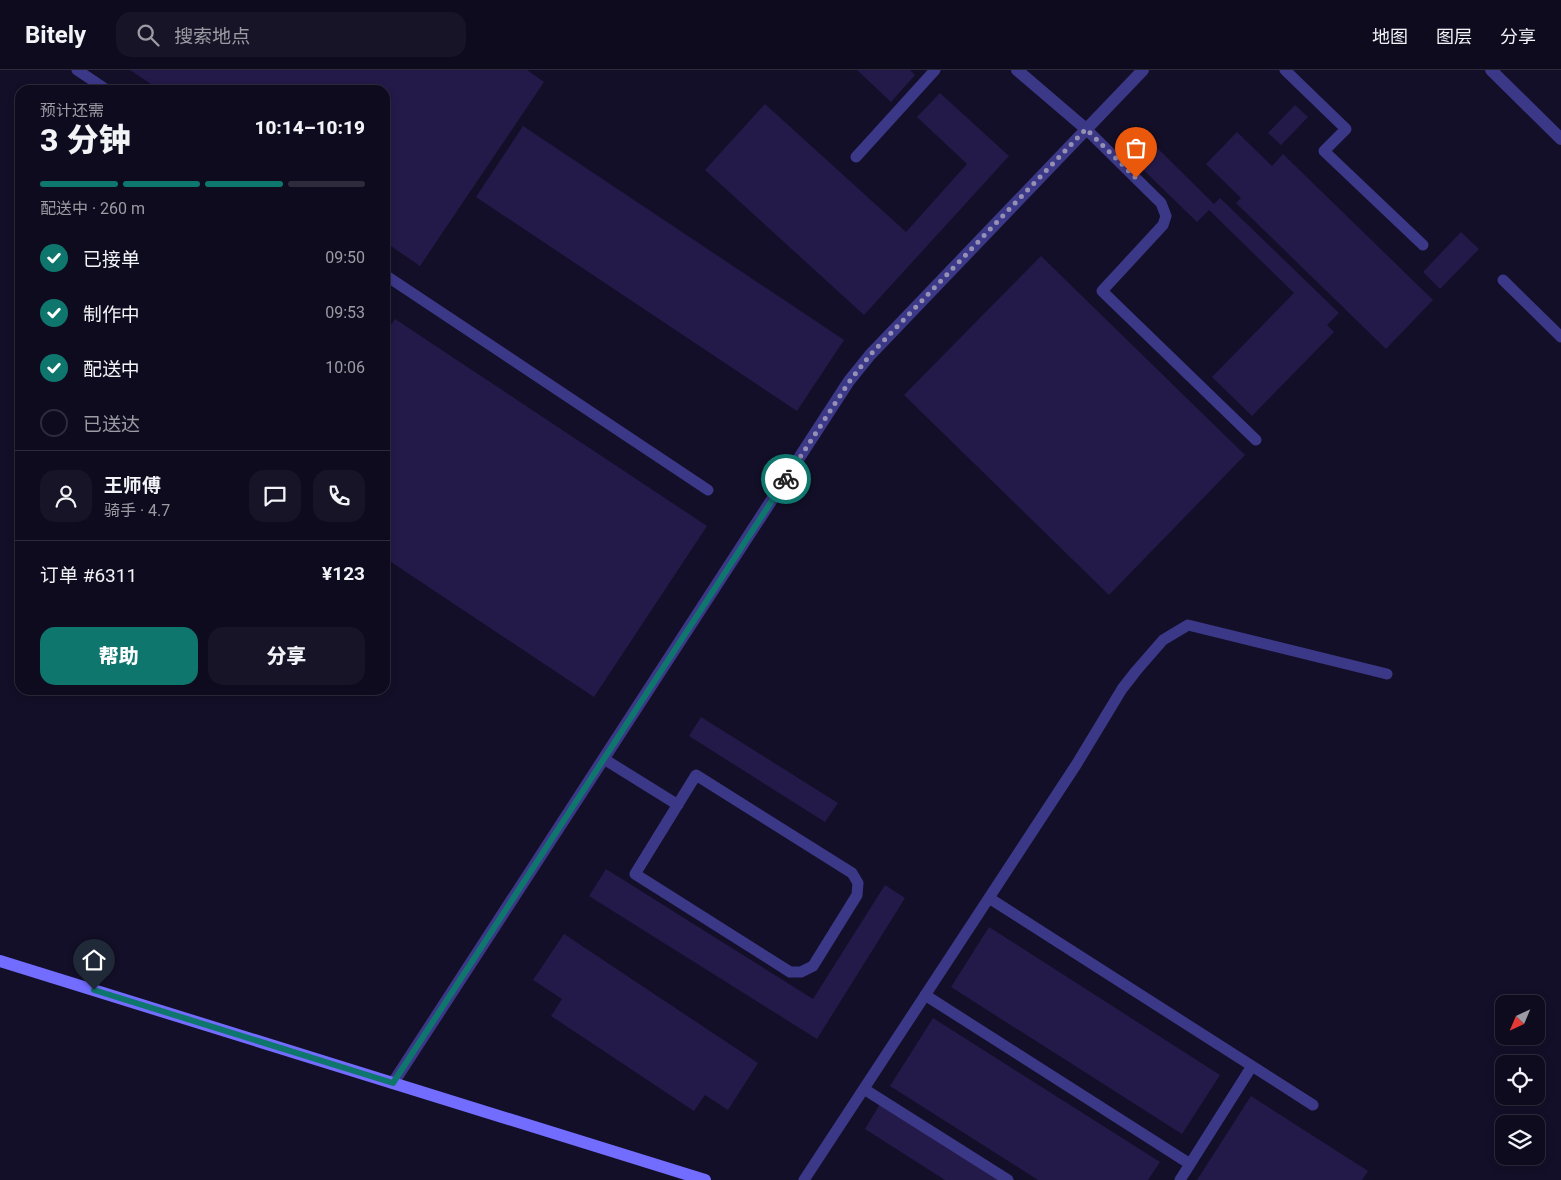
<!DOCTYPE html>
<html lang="zh">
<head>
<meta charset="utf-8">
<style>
	body { margin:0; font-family:Roboto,"Noto Sans SC",sans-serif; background:#171427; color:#f1f3f6; height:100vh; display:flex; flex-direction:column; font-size:19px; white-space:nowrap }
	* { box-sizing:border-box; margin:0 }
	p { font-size:16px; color:#9b9ba4 }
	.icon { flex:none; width:28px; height:28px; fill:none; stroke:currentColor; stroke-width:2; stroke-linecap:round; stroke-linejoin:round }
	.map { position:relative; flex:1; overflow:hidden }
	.details { position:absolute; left:15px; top:15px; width:375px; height:610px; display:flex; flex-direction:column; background:#0e0b1e; border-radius:15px; box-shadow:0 2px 8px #0003,0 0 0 1px #2e2b3c }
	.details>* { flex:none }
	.needle { width:32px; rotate:224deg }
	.controls { position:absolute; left:1495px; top:925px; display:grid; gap:10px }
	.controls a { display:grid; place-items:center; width:50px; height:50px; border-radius:10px; background:#0e0b1e; box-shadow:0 2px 8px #0003,0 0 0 1px #2e2b3c; font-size:25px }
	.pin { position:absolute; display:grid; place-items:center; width:42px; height:42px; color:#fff; margin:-51px -21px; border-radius:50% 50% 50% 0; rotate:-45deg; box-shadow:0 0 5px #0007 }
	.pin .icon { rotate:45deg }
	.courier { position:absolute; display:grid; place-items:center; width:50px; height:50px; margin:-25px; border:4px solid #0f766e; border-radius:50%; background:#fff; color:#222; box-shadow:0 1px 6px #0007 }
	.headline em { font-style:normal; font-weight:800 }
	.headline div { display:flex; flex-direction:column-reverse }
	.headline { display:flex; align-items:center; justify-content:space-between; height:85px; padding:0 25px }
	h1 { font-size:32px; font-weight:800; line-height:38px }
	.bar { display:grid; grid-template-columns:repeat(4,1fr); gap:8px 5px; align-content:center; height:60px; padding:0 25px }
	.bar i { height:6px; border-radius:4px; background:#2e2b3c }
	.bar .on { background:#0f766e }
	.bar p { grid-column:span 4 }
	.line { display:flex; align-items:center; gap:12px; padding:0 25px; border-top:1px solid #2e2b3c }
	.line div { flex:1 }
	.round { display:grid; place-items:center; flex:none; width:52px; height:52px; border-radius:15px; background:#171427 }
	ol { padding:0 25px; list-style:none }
	li { display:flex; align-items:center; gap:15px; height:55px }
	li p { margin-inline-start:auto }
	li .icon { padding:5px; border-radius:50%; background:#0f766e; color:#fff; stroke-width:4 }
	li:last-child { color:#9b9ba4 }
	li i { width:28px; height:28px; border:2px solid #2e2b3c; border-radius:50% }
	.action { display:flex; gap:10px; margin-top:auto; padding:10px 25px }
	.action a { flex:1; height:58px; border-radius:15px; background:#0f766e; color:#fff; font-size:20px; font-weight:800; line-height:58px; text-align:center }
	.action a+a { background:#171427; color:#f1f3f6 }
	header { display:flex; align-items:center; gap:30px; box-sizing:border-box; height:70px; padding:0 25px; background:#0e0b1e; border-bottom:1px solid #2e2b3c }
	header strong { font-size:24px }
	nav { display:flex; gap:28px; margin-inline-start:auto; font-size:18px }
	.search { width:350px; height:45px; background:#171427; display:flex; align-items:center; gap:12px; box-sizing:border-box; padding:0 18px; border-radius:15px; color:#9b9ba4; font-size:19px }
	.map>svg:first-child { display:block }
</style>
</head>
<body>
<header>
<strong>Bitely</strong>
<div class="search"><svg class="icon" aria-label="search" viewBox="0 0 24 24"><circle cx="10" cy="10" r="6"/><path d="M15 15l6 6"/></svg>搜索地点</div>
<nav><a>地图</a><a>图层</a><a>分享</a></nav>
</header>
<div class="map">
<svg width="1561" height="1110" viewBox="0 0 1561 1110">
	<rect width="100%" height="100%" fill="#130f28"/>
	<!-- building -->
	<path fill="#241a49" d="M130 0H527L544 12 420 196 385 172V20H160Z
		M857 0H910L915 5 891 32Z
		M940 23 1009 86 864 245 705 100 765 34 906 162 967 94 917 47Z
		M1295 35 1308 47 1281 75 1268 63Z
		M523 56 844 270 797 341 476 127Z
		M1237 62 1272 96 1283 84 1433 230 1386 279 1236 133 1241 128 1206 94Z
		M1142 63 1214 134 1220 128 1339 243 1327 255 1334 262 1252 346 1212 307 1294 223 1209 140 1197 152 1124 81Z
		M1461 162 1479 179 1440 219 1423 202Z
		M1041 186 1245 385 1109 525 904 325Z
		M395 249 707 456 594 627 385 488V264Z
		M701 647 838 733 825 752 689 666Z
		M606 799 813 929 885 815 905 828 817 969 589 826Z
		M989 857 1220 1005 1182 1064 951 917Z
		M564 864 758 993 728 1040 705 1025 694 1041 551 946 562 929 533 910Z
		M933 948 1160 1092 1148 1110H1038L890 1016Z
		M1251 1026 1368 1101 1362 1110H1197Z
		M880 1034 999 1110H945L865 1059Z"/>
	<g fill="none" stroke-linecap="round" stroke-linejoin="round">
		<!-- lane -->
		<path stroke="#3c3888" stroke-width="11" d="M77 0 107 20
			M1285 0 1346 59 1324 81 1423 175
			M1086 59 1161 133 1166 146 1163 155 1102 221 1256 370
			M856 87 935 0
			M385 205 708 420
			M1503 210 1561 267
			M604 689 678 735
			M696 705 852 803 858 813 857 825 813 896 801 902H790L635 804Z
			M989 828 1313 1035
			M925 925 1190 1094
			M864 1019 1008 1110
			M804 1110 1076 695 1122 619 1136 601 1163 570 1188 555 1387 604
			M1180 1110 1252 996"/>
		<!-- street -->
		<path stroke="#3c3888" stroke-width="12" d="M1017 0 1086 59
			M1491 0 1561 69
			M393 1013 849 311 870 285 1143 0"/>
		<!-- secondary -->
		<path stroke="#726cff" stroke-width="12" d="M0 891 705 1110"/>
	</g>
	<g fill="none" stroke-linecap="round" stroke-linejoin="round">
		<!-- done -->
		<path stroke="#9590b4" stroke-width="5" stroke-dasharray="0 9" d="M786 409 849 312 870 285 1086 59 1136 108"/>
		<!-- route -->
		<path stroke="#0f766e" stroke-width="6" d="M94 920 393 1013 786 409"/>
	</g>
</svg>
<div class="controls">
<a><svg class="needle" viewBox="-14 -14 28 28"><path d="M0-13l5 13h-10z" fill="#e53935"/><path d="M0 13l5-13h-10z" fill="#9b9ba4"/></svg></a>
<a><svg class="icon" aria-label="locate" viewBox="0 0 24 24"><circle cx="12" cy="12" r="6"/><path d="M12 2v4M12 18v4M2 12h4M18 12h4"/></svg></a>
<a><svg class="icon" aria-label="layers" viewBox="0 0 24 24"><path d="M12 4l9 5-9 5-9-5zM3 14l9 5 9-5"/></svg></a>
</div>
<div class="pin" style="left:1136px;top:108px;background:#ea580c"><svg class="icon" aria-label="bag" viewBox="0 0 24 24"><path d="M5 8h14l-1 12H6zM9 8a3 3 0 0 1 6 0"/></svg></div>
<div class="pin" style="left:94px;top:920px;background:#1f2937"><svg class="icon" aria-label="home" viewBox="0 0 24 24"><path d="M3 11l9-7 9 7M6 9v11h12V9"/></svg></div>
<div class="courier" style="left:786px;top:409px"><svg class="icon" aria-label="bike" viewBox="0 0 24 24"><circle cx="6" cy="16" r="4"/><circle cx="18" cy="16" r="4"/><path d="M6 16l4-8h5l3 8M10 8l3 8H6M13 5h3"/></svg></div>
<section class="details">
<div class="headline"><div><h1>3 分钟</h1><p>预计还需</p></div><em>10:14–10:19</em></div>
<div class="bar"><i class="on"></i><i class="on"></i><i class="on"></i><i></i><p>配送中 · 260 m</p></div>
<ol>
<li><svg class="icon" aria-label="check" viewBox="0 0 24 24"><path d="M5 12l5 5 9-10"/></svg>已接单<p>09:50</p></li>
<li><svg class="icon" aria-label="check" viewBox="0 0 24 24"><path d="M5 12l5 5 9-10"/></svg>制作中<p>09:53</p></li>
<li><svg class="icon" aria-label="check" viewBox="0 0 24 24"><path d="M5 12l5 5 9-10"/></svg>配送中<p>10:06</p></li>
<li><i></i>已送达</li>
</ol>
<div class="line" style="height:90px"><a class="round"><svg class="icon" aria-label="person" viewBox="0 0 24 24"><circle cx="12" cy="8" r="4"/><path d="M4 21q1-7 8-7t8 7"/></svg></a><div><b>王师傅</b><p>骑手 · 4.7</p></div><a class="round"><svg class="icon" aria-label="chat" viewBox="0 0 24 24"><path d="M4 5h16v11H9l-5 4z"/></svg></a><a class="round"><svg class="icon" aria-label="phone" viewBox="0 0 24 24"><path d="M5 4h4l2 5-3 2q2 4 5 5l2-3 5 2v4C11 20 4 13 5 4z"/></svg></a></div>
<div class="line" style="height:65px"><div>订单 #6311</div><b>¥123</b></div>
<div class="action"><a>帮助</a><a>分享</a></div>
</section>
</div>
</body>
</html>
